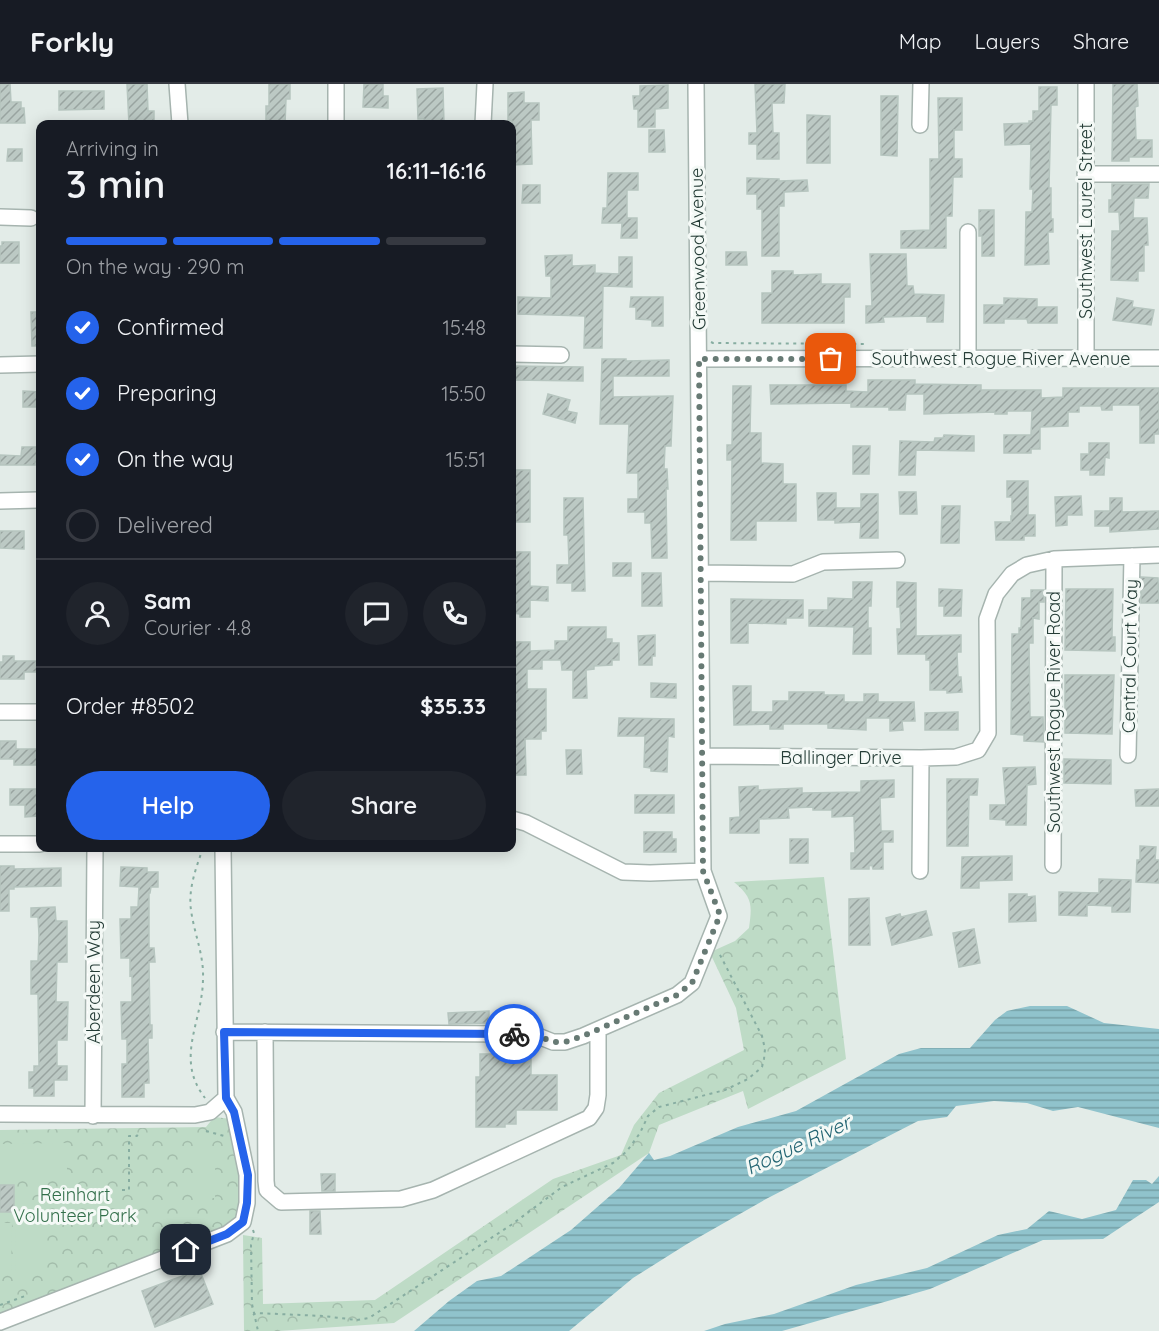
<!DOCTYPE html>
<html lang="en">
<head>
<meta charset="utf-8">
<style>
	body { margin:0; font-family:Quicksand,sans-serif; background:#20242c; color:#f1f3f6; height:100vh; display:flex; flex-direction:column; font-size:22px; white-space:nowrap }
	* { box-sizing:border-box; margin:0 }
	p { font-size:20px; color:#9ea1a6 }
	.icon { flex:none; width:33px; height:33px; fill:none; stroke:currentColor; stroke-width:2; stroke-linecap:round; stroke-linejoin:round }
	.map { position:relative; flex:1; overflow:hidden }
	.drawer { position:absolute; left:36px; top:36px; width:480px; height:732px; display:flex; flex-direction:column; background:#171b24; border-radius:12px; box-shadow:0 3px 15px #0003 }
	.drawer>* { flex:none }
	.pin { position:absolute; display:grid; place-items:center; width:51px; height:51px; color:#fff; margin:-26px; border-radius:12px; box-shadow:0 3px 9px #0006 }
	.courier { position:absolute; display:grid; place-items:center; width:60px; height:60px; margin:-30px; border:4px solid #2563eb; border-radius:50%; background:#fff; color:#222; box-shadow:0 2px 8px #0007 }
	.overview em { font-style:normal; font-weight:600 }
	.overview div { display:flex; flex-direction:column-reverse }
	.overview { display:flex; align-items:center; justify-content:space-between; height:102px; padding:0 30px }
	h1 { font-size:39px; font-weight:600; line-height:45px }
	.bar { display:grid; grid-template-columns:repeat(4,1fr); gap:9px 6px; align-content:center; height:72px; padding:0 30px }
	.bar i { height:8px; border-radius:4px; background:#363941 }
	.bar .on { background:#2563eb }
	.bar p { grid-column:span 4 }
	.line { display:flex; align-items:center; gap:15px; padding:0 30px; border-top:2px solid #363941 }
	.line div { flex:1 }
	.round { display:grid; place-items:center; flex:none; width:63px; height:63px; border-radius:32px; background:#20242c }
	ol { padding:0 30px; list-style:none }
	li { display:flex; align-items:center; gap:18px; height:66px }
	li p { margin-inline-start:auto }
	li .icon { padding:6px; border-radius:50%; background:#2563eb; color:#fff; stroke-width:4 }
	li:last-child { color:#9ea1a6 }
	li i { width:33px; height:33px; border:3px solid #363941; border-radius:50% }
	.cta { display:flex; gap:12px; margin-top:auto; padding:12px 30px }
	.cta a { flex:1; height:69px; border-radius:36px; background:#2563eb; color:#fff; font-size:24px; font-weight:600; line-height:69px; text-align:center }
	.cta a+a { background:#20242c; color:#f1f3f6 }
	header { display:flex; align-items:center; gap:36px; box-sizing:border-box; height:84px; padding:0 30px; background:#171b24; border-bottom:2px solid #363941 }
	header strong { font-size:28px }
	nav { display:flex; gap:33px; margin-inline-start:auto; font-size:21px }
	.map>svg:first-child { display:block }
</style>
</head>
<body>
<header>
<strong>Forkly</strong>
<nav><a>Map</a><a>Layers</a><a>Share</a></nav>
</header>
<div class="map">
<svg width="1159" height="1247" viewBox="0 0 1159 1247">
	<defs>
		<pattern id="park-crowns" width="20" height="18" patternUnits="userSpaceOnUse" patternTransform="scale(1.5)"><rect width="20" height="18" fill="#bedbc6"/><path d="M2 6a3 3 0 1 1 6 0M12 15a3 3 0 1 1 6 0" fill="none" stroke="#a3bdab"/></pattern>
		<pattern id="water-rules" width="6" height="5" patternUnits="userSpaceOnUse" patternTransform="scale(1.5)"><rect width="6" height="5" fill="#90c3cc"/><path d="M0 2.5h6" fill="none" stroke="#75a0a6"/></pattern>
		<pattern id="building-hatch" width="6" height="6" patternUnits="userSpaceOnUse" patternTransform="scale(1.5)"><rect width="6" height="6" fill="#bcc9c4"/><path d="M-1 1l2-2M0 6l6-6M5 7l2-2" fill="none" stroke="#99a4a0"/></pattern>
	</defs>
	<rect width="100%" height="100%" fill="#e3ece8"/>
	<!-- park -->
	<path fill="url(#park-crowns)" d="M824 793 846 975 748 1025 743 1007 659 1041 649 1069 394 1239 278 1247H244L243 1151 262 1154 263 1220 375 1216 553 1095 621 1071 634 1041 659 1009 744 966 736 924 711 871H704L735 857 749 844C752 821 753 814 734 798Z
		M214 1033 232 1035 244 1099 243 1138 0 1231V1046L206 1043Z"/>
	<!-- pitch -->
	<path fill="#bedbc6" d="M67 1059V1093H0V1060Z
		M193 1068H215V1114H193Z
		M0 1139H12L11 1188H0Z
		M16 1139 45 1140V1188H15Z"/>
	<!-- water -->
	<path fill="url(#water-rules)" d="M1030 922H1067L1104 939 1159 945V1044L1078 1023 1053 1027 1027 1019 994 1017 956 1022 947 1033 918 1037 766 1115 687 1160 633 1194 569 1247H414L449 1217 477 1197 501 1192 571 1146 619 1104 649 1069 654 1076 670 1072 738 1043 796 1027 899 970 921 964H970L995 936 1007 927Z
		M1159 1092V1118L1103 1155 1043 1156 930 1205 782 1247H704L725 1240 774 1230 856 1201 927 1184 998 1151 1027 1145 1049 1127 1082 1135 1116 1126 1133 1096H1146L1152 1100Z"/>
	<!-- building -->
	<path fill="url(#building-hatch)" stroke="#b6c5bf" stroke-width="1.5" d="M0 0H10L11 18H21V24H24L25 39H0Z
		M127 0H147L148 27H154V40H129Z
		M269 0H290V15H286L285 40H266V22H269Z
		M364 0H383V12H388V24L363 23Z
		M755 0H785L784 19H772L773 49H779V75H757V60H749V49H757Z
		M1113 0H1137L1138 22 1135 23 1136 56H1152V73H1129V77H1112Z
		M668 1V24L655 25V43H638V25H634L633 12H640V2Z
		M1039 3H1057V21H1051L1049 104H1051V135H1053V148H1048L1049 180 1025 181 1026 128H1032L1033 105H1030L1031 60 1005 61 1004 40 1029 39V37H1033V27H1039Z
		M443 4 444 40H424V35H418L417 5Z
		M59 7H104V25L59 26Z
		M524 8V19H539V36H531L532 80 512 81V37H508V9Z
		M881 12H898L897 72 881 71Z
		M938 14H962V46H954V75H962V93H953L952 132H946V164H901V147L930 146V75H939Z
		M807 31 830 32V79H807Z
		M649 46H664L665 68H649Z
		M8 65H22V77H7Z
		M608 89H638V106H627V134H637V154H621L622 139H602L603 124H607Z
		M747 94 779 95V97L807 96 808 107 784 108V122H779V172H762V125H757V110H747Z
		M1112 100H1149L1148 114H1134L1133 134H1147L1148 161H1144V187H1138V197L1111 196 1112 147H1120L1119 128H1109V116H1112Z
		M523 101H540V119H522Z
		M979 126H994V172H982V152H979Z
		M2 158H19V179H0V162H2Z
		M726 168H746L747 181H726Z
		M870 170H906L907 202H913L914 210 944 211 943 238H927V232L883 233 884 238 866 239V222H872Z
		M572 171V182L595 181V189L619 190V173H632V203L603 202 602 264H584L585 232 518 230V213L551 214V192H546L545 172Z
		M772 187H793V191L821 190V200H850V213H844V239H762V209H772Z
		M631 213H663V242H652V236L636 235V223H630Z
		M1004 214 1037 215V223H1057V239H1028L1027 235H1004V239H984V221H1004Z
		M1117 214 1133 217 1132 223 1154 226 1151 241 1113 236Z
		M31 228H40V262H32Z
		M602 275H626V277L669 276V292H613V313L673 312 671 362H665L664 385H667L668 405H666L667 474H652L651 439H645V428H628V415H638V389H627L629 340H600Z
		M512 282 583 283V297L512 296Z
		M868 296H915V300L981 301V306H1041V314L1063 313V304H1159V350H1154V359H1140V321H1112V326H1102L1101 322H1079V328H1068V342L1040 343V365H1031V369H1004V351H1031L1032 327H1007V330H995V328L924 330V310H906L905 326H889V323H851V319L771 320 770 301H846V307L868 308Z
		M733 302H751L750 349H761V379L783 380V400H796V437H756V456H731L732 376H727V361H732Z
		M23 307 40 308V323H23Z
		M548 310 570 316 567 327 577 329 575 339 543 330Z
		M944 351 974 352V367L916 366 915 391H899L900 357 934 358 935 354H943Z
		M1089 359H1109V374L1105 373 1104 391H1090V386H1081V370H1089Z
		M853 362H870L869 390H853Z
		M22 363H40V379L35 378V381H0V371L21 372Z
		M512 386H530V438H512Z
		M1007 397H1028V431H1035V452H1024V456H996L995 438H1011V432H1012V413H1007Z
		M899 408H916L917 430H900Z
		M817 409H836V424H861V410H878V454H860L861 438 835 439V436H818Z
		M1081 412 1082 431H1067V441L1056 442 1055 413Z
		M564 414H583L585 507H572V499H557V481H569L568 451H564Z
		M1110 414H1122V428L1159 427V445L1110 448V442H1095V427H1110Z
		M942 422H960L959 459H941Z
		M0 447H24V465L0 464Z
		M512 468H530V502L548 503V517L530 516V533H520V530L512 529Z
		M613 479H631V492H613Z
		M642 489H661L662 522H642Z
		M1141 493 1158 494 1159 519H1141Z
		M853 498H872L871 522H868V544H871V570H853L854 543 809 542V526H828V514L853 515Z
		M897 498 916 499V552L961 551V568H957L958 593H961L962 608 947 609V606H930V576H926V570H898L897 545H901L900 523H897Z
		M939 505 962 506 961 532H944V522H939Z
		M1066 505H1113L1112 553H1115V567L1065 566Z
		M1031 506H1044V518H1039V535L1033 534V559H1029L1030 633H1043L1044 658 1024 657V651L1011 650 1012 550H1019V544H1021L1022 514H1031Z
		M731 515 803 516V534H786V540L748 539V559H731Z
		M568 543H606V555H612V559H619V576H612V581L594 582V585L586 586 587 614H573V586H562L561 576H542V585H527V605H546V647H541V655H525L526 691H512V558H530V567L555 566V557H568Z
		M655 551V572H652V581H639L638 552Z
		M3 572H14V577H40V588H24V595H0V578H3Z
		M1065 591H1114L1112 650 1065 649Z
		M651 599 676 600V614L651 613Z
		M733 602H751V628H773V617H789V608H824V611H844V618H864V610H878V618H914L915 637H902L903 646 890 647V634H866V646L828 644V640H783V645H770V640L734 641Z
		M958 628V646H925V629Z
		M619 634 674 635V653L668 652 667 688 651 687V684L644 683 645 652H618Z
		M0 657H16V665H40V681H14V675H0Z
		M566 666H581L582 690H567Z
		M1064 675 1111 676V700L1064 699Z
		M1035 683 1036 700 1027 701 1026 741H1006V736L990 735V721H1006L1003 684Z
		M947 695H978L977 711H969L968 762H947Z
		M894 696V713L880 714 881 747H893V758H883V785H873L872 781 869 782V785H851V769H855L854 732 832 733V726H813V723L788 724 789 734 759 735V749H730V734L740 733 739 703 758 702V706L802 704V709L861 708V697Z
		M10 705H38V732L25 733V721H10Z
		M1159 705V722H1136L1135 706Z
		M635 711H674V729H635Z
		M644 748H672V755H676V768H644Z
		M790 755H808V779H790Z
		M1140 762 1156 763 1155 776H1159V799L1136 798 1137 776H1140Z
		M1012 772V796L979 797V804H961L962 773Z
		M0 782H14V785L61 784V802L14 803V805H9V827H0Z
		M121 783 147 784V788H158V803H151L150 809H149V864H154L155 878H149L150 941H152V954H148L149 999H144V1013H122V980H127V955H122L121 918H132V891L130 892V874H121L120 835H131V823H138L139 803 120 802Z
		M1099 795 1131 796 1130 828H1112V822L1087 821V832L1059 831V808L1099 809Z
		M1009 810H1027V813L1035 812 1036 837 1009 838Z
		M869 814 870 861H849V815Z
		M55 823 56 837H67V878H57L56 918H68L67 956H57V982H67V996H54V1012H34V1004H29V988H34V982H39L38 910H31V877H38L39 851 38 833H31V824Z
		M926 827 932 851 892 861 886 834 900 830 901 833Z
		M974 845 980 879 959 883 953 849Z
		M489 927V939L449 940 448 929Z
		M480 970H505V975H531V991H557V1026H516V1040H505V1043H476V993H480Z
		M321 1090H335V1107H322Z
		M0 1101H14V1128H0Z
		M310 1127H320L321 1150H310Z
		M198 1182 213 1220 155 1243 142 1207 185 1191 183 1188Z"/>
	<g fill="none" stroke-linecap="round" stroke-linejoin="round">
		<defs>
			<path id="minor" d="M177 0 180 40
				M336 40V0
				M483 40 485 0
				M920 41 921 0
				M1085 90H1159
				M0 133 31 134
				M968 148V275
				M512 270 561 271
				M1086 274V0
				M699 275 1159 274
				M0 281 40 280
				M0 417 38 416
				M701 489 793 490 823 478 897 476
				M0 628H38
				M1128 671 1132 472
				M703 672 921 674 956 673 978 666 988 649 987 535 996 510 1012 490 1027 481 1054 475 1159 471
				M512 735 526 739 623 788 650 789 703 787
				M0 760H40
				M1053 781 1054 475
				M920 787 921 674
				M224 948 526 950 538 952 553 958H565L583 952 677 911 692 899 719 832 703 787 696 0
				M265 948 266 1097 267 1106 281 1118 401 1115 433 1106 589 1034 596 1024 598 1011V946
				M0 1030 195 1031 210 1028 226 1014
				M93 1032 95 764
				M0 1238 227 1150 243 1138 247 1119V1091L234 1028 226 1014 223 764"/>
		</defs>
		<!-- minor casing -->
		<use href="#minor" stroke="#a6b4af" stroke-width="18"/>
		<!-- path -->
		<path stroke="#87ada1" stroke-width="2" stroke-dasharray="3 4.5" stroke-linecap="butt" d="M711 258 713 259 867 260
			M203 764C196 784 188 805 191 826 194 849 204 871 203 894 203 938 174 974 205 1014
			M206 1047 224 1052
			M122 1106H129V1052H137L139 1047
			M253 1146 254 1149 251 1161 252 1220 258 1247
			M0 1221 28 1211
			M253 1231 256 1229 323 1232 357 1236 369 1234 511 1141 562 1103 613 1079 627 1067 640 1049 648 1032 659 1023 725 1006 748 995 762 983 764 975 765 965 762 952 719 869"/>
		<!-- minor -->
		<use href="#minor" stroke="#fff" stroke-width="15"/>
	</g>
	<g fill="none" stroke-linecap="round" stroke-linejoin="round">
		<!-- done -->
		<path stroke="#677a74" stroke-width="6" stroke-dasharray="0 10.8" d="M514 950 538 952 553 958H565L583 952 677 911 692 899 720 831 703 787 699 275H831"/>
		<!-- route -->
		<path stroke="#2563eb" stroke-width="8" d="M186 1166 227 1150 243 1138 247 1119 248 1091 234 1028 226 1014 224 948 514 950"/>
	</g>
	<g text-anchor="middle" stroke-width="6" stroke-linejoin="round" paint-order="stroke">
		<!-- street labels -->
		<g font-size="18" fill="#243c36" stroke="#f4f9f6">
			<text transform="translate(1086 137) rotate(-90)" y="6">Southwest Laurel Street</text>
			<text transform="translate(698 165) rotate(-91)" y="6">Greenwood Avenue</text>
			<text x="1001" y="281">Southwest Rogue River Avenue</text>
			<text transform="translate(1130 572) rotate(-89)" y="6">Central Court Way</text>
			<text transform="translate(1054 628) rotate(-90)" y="6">Southwest Rogue River Road</text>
			<text x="841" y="680">Ballinger Drive</text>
			<text transform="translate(94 898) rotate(-90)" y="6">Aberdeen Way</text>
		</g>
		<!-- park labels -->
		<g font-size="18" fill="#326f4a" stroke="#f4f9f6">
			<text x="75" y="1117">Reinhart<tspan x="75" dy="21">Volunteer Park</tspan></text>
		</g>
		<!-- water labels -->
		<g font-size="20" font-style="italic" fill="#236573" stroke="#f4f9f6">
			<text transform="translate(798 1061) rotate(-25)" y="7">Rogue River</text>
		</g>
	</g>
</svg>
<div class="pin" style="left:831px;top:275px;background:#ea580c"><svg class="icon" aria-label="bag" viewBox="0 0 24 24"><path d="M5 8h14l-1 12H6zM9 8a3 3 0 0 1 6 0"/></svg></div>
<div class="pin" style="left:186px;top:1166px;background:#1f2937"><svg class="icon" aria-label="home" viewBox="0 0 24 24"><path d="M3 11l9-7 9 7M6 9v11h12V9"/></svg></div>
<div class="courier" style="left:514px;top:950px"><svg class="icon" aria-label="bike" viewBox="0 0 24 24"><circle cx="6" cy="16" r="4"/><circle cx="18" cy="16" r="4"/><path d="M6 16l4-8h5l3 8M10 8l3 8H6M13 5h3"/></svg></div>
<section class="drawer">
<div class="overview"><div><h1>3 min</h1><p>Arriving in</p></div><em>16:11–16:16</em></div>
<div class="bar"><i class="on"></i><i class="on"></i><i class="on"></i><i></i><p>On the way · 290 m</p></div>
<ol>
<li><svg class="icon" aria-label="check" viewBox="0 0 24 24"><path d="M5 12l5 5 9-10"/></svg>Confirmed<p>15:48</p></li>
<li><svg class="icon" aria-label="check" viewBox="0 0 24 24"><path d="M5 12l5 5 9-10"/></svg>Preparing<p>15:50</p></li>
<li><svg class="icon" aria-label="check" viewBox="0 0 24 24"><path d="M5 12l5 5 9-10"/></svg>On the way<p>15:51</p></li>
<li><i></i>Delivered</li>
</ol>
<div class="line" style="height:108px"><a class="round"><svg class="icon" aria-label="person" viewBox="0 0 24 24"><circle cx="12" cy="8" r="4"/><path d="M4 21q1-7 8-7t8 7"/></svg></a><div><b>Sam</b><p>Courier · 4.8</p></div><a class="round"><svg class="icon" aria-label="chat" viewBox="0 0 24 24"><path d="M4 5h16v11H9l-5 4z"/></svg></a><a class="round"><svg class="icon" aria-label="phone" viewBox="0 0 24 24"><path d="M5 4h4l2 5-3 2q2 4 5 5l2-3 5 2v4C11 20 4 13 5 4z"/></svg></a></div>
<div class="line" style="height:78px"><div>Order #8502</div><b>$35.33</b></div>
<div class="cta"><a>Help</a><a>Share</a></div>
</section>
</div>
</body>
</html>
